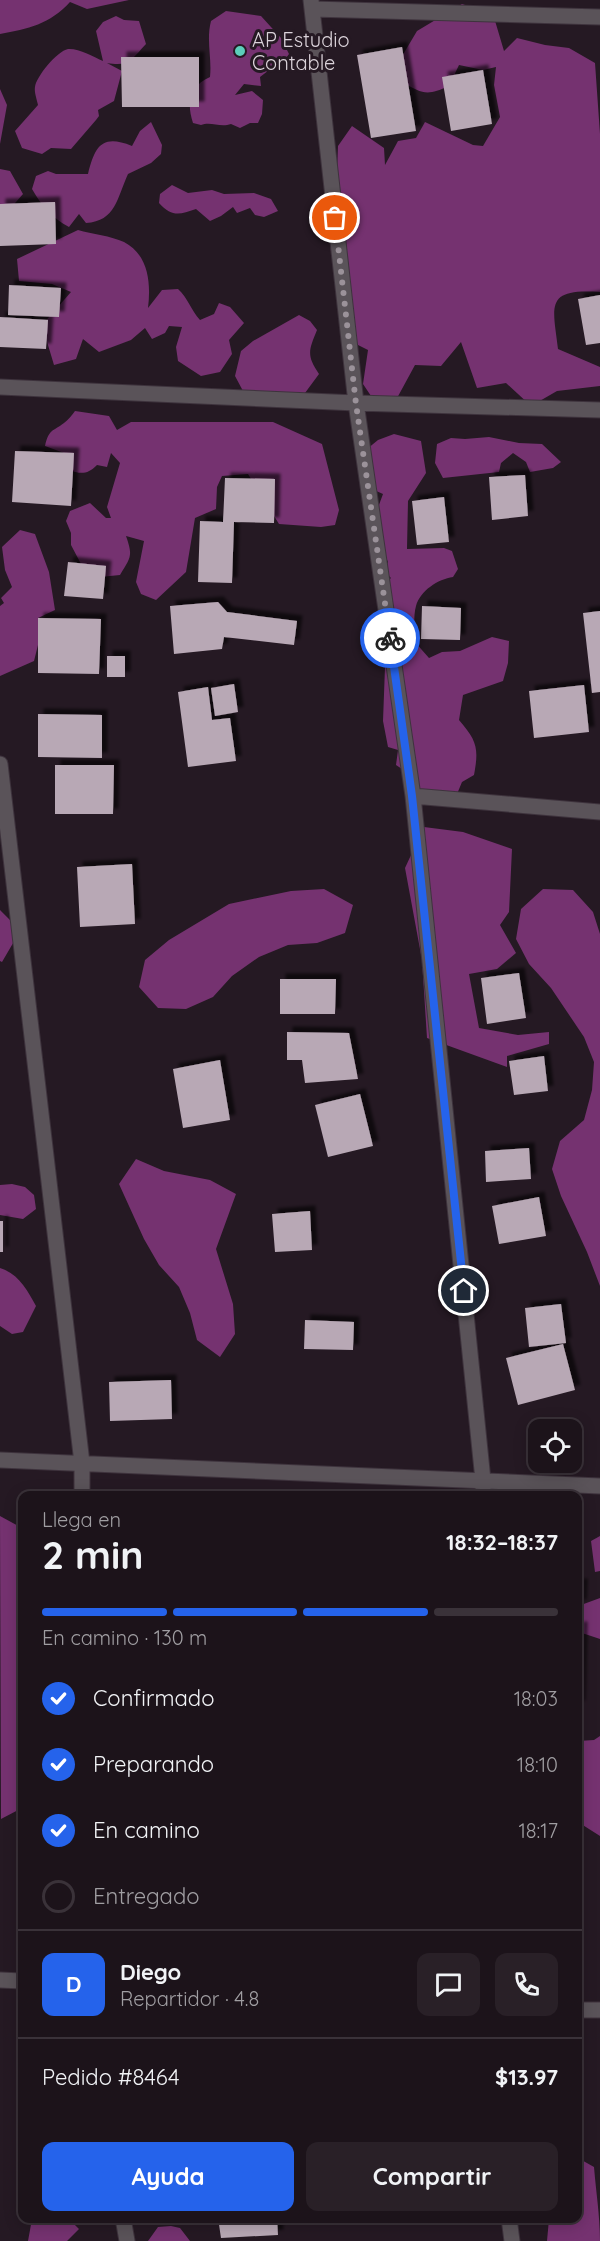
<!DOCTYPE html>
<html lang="es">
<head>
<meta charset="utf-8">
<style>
	body { margin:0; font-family:Quicksand,sans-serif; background:#292027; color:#f1f3f6; height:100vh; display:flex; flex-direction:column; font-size:22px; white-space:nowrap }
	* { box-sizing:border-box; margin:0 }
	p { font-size:20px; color:#a09ea2 }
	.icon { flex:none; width:33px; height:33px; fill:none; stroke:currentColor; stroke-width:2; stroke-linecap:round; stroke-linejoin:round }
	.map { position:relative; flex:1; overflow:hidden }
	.side { position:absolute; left:18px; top:1491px; width:564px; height:732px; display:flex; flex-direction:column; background:#1c131a; border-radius:12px; box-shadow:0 3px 15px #0003,0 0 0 2px #3a3239 }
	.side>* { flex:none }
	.controls { position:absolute; left:528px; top:1419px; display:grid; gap:12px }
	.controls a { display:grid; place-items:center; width:54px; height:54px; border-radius:12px; background:#1c131a; box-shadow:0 3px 15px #0003,0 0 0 2px #3a3239; font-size:30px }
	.pin { position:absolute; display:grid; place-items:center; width:51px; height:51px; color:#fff; margin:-26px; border:3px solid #fff; border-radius:50%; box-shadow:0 2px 6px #0007 }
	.courier { position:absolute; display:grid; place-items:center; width:60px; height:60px; margin:-30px; border:4px solid #2563eb; border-radius:50%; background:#fff; color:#222; box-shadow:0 2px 8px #0007 }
	.overview em { font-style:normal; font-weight:700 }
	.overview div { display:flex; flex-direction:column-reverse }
	.overview { display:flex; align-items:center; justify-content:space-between; height:102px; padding:0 24px }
	h1 { font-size:39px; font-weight:700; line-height:45px }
	.bar { display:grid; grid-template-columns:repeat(4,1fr); gap:9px 6px; align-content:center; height:72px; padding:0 24px }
	.bar i { height:8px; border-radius:4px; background:#3a3239 }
	.bar .current { background:#2563eb }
	.bar p { grid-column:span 4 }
	.line { display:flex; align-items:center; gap:15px; padding:0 24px; border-top:2px solid #3a3239 }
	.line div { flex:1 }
	.round { display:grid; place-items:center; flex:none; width:63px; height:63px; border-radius:12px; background:#292027 }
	ol { padding:0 24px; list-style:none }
	li { display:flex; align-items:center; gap:18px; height:66px }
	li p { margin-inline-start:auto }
	li .icon { padding:6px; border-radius:50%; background:#2563eb; color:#fff; stroke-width:4 }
	li:last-child { color:#a09ea2 }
	li i { width:33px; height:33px; border:3px solid #3a3239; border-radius:50% }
	.action { display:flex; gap:12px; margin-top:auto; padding:12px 24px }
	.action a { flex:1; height:69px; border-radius:12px; background:#2563eb; color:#fff; font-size:24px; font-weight:700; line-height:69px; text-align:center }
	.action a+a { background:#292027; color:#f1f3f6 }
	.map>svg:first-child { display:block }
</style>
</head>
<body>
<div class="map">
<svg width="600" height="2241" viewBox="0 0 600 2241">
	<defs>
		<filter id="shadow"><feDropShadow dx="5.5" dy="-5.5" stdDeviation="1.5" flood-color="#0009"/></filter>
	</defs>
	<rect width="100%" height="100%" fill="#251923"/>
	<!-- forest -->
	<path fill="#753270" d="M0 0H129L87 9 70 2C50 24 28 29 0 34Z
		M462 4 493 14 504 51 517 38 545 45 569 48 595 63 600 134V292C544 288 553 306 558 349L600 367V386L557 391 531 406 506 383 477 388 461 342 441 366 415 365 396 400 371 396 363 384 368 350 352 342 340 314 330 244 335 222 338 146 352 126 384 148 385 165 398 141 416 138 425 122 473 145 483 146 500 117 494 85 496 67 483 70 459 65 449 86C427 96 423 94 402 82L398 63 417 31Z
		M226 11 261 16 281 38 289 54 281 65 273 67 260 77 261 86 244 84 235 95 252 91 263 100 262 114 258 123H250L240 128 231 124C220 128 211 121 201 125L193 123C186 102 190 86 210 77 212 58 206 40 211 21Z
		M116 16 124 20 139 21 146 44C131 60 129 67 107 63L122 71 114 101 98 110 99 116 96 120 71 149 51 148 42 154 22 148 15 131 38 105C37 100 34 92 35 87 36 77 57 51 68 49 78 48 94 57 103 61L96 31 103 22Z
		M0 89 7 105 0 144Z
		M151 122 162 145 161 154 151 163 128 174C117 198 116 221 86 223L79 214 69 227C52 218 41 205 32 189L36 176 48 171 56 174H88C95 146 102 134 132 146L140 131Z
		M0 169 10 171 23 194 9 210 0 211Z
		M172 185 188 193 212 190 224 194 254 193 271 199 278 211 264 217 255 215 250 208 237 213 233 207 221 216 210 221 196 209C179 215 172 217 159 203L160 194Z
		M78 230C92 234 111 236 124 242 149 255 151 284 148 308L162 290 178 289C188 298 191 310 200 320L214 314 219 303 230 307 244 323 229 340 232 354 220 372 201 376 178 361 176 347 182 327 169 326 165 333 152 339 145 328 131 340 99 352 83 339 76 359 54 365 42 325 71 292 52 284 19 281 17 259Z
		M299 315 310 321 317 330C309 350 306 355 319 374L305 393 284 398 275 391 263 393 243 391 235 376 241 351 253 341Z
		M75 411 109 416 117 430 131 422H273L322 444 339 510 335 525 321 527 279 524 248 474 222 476 217 487 216 509 195 518 186 572 156 600 141 594 136 582 144 541 126 536C133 556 131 557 120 575L100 577 81 564 71 545V533L66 521 70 511 90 503 106 518H111L107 507 120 463 111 453 107 467 97 465C87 475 81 474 68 470L64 453 45 446C49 429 52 432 64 423 68 420 72 415 75 411Z
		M394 434 421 441 426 473 408 501 407 549 444 548 452 551 458 569 453 577C438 579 420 591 416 606 413 616 415 630 414 641L429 658 442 652 460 651 492 637 509 641 508 663 503 681 463 695 459 720C477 741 479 748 474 775L462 782 457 794 420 789 402 769 396 765 398 750 388 747 383 721 385 667 395 656V640L402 636 395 626 383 585 391 578 384 571 388 562 384 553 373 548 367 533 375 528 376 513 383 494 374 490 367 449 378 440Z
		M489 437 519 443 542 444 561 462 553 468 530 472 526 462 513 453 501 463 499 472 443 478 435 463 437 444 451 438 465 439Z
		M20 530 35 534 49 572 55 610 38 618V645L34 661 0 676V606L4 603 1 598 12 587 5 570 2 547Z
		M424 827 463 832 512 849 509 912 500 925 516 953 497 969 469 974 479 1028 518 1035 549 1032V1044L507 1056V1067L427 1038 422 960 405 868Z
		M324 889 353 905 345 933 317 943 288 945 259 957 232 976 213 997 186 1009 158 1008 139 987 145 960 169 940 229 904 291 891Z
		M543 889 573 890 593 912 600 934V1286L587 1252 561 1196 552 1169 560 1141 584 1120 592 1090 594 1062 584 1037 551 988 529 964 516 939 521 909Z
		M0 910 13 923 16 938 2 962 0 961Z
		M136 1159 164 1171 210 1180 236 1194 216 1249 233 1304 235 1334 220 1357 197 1340 190 1313 179 1287 159 1265 144 1239 119 1184Z
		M12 1184 25 1187 34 1195 36 1209 23 1219 0 1215V1185Z
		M0 1268C19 1274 27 1290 36 1306L23 1332 12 1334 0 1326Z
		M0 1516 22 1528V1808L1 1819Z
		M600 1536V1571L595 1572 591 1541Z
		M600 1598V1639L582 1633 581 1605Z
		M600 1736V1836L578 1822V1741L594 1740Z
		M578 2158 594 2167C596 2192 600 2216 600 2241H547L549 2219 578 2218Z
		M32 2219H69L79 2229 67 2241H28Z
		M171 2226 180 2228 190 2241H148L158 2227Z"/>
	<!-- building -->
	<path fill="#b8a8b5" filter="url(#shadow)" d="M402 47 416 131 371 138 357 55Z
		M121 57H199V107H122Z
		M483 70 492 124 451 131 442 77Z
		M55 202 56 244 0 246V204Z
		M9 285 61 288 59 317 8 315Z
		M600 295V343L586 345 578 299Z
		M0 317 48 320 46 349 0 347Z
		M15 451 74 453 71 506 12 502Z
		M525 475 528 516 492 520 489 477Z
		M225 478 275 479 274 523 234 522 232 583 198 582 200 521 223 522Z
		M444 497 449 542 417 545 412 501Z
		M68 562 106 566 103 599 64 596Z
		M218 602 227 612 297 621 294 645 224 637 222 649 174 654 170 606Z
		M422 606 461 608 460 640 421 639Z
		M600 611V692L592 693 583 613Z
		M38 618 101 619 99 674 38 673Z
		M107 656H125V677H107Z
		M234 684 238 712 215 716 211 688Z
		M584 685 589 732 534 738 529 691Z
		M208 687 212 720 230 718 236 761 188 767 178 692Z
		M38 714 102 715V758L38 757Z
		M55 765H114L113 814H55Z
		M132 864 135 924 80 927 77 867Z
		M519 973 526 1018 487 1024 481 978Z
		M280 979H336L335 1014H280Z
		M287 1032 349 1033 358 1079 305 1083 302 1060H287Z
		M544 1056 548 1091 514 1095 509 1061Z
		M220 1060 230 1120 183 1128 173 1069Z
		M360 1094 373 1146 328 1157 315 1105Z
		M529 1148 531 1179 486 1182 485 1151Z
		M539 1197 546 1236 499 1244 492 1206Z
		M310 1211 312 1250 275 1252 272 1214Z
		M0 1221H3V1252H0Z
		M561 1304 566 1343 529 1347 525 1308Z
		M305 1320 354 1322 353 1350 304 1349Z
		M563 1344 575 1390 518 1405 506 1358Z
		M171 1380 172 1419 110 1421 109 1382Z
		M578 1584H582L581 1605H578Z
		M578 1627H582L580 1706H578Z
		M17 2140H22V2176H21Z
		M218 2218H277L278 2235 221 2238Z"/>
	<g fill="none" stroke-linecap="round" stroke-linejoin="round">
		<defs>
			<path id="minor" d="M311 0 356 403 413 796 483 1480V1496
				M312 9 600 17
				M0 387 356 403 600 410
				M0 764 82 1463V1496
				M413 796 600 812
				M0 1460 600 1486
				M0 1980 22 1981
				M578 2010H600
				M123 2218 127 2241
				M509 2218 512 2241"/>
		</defs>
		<!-- minor casing -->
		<use href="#minor" stroke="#3e333d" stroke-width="17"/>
		<!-- minor -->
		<use href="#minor" stroke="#5a5359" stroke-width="15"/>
	</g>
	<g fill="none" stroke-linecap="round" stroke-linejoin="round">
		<!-- done -->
		<path stroke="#9b929a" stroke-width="6" stroke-dasharray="0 10.8" d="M335 218 356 404 390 638"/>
		<!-- route -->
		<path stroke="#2563eb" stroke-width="8" d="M390 638 412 796 464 1291"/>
	</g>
	<!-- markers -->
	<circle fill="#5ccebb" stroke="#251923" stroke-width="2" cx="240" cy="51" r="6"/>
	<g text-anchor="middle" stroke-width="6" stroke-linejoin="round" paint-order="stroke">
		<!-- poi labels -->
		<g font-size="20" fill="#dbd3da" stroke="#251923" text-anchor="start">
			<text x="252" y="47">AP Estudio<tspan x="252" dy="23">Contable</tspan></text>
		</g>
	</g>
</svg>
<div class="controls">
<a><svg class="icon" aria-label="locate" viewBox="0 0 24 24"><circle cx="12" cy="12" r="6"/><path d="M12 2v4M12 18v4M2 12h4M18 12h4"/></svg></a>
</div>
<div class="pin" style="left:335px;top:218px;background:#ea580c"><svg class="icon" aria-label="bag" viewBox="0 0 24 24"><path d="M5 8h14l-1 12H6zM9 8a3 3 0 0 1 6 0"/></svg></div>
<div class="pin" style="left:464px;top:1291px;background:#1f2937"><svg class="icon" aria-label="home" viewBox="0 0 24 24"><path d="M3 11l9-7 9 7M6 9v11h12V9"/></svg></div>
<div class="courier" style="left:390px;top:638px"><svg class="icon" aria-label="bike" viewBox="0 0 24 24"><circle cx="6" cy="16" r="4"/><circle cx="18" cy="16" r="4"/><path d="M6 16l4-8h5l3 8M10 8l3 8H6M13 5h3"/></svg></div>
<section class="side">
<div class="overview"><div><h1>2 min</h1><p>Llega en</p></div><em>18:32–18:37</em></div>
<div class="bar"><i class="current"></i><i class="current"></i><i class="current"></i><i></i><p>En camino · 130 m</p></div>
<ol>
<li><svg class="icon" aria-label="check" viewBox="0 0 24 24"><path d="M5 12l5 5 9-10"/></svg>Confirmado<p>18:03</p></li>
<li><svg class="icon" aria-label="check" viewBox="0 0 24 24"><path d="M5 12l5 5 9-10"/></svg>Preparando<p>18:10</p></li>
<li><svg class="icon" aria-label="check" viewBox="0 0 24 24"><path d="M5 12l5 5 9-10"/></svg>En camino<p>18:17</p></li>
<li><i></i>Entregado</li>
</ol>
<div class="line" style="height:108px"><b class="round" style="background:#2563eb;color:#fff">D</b><div><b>Diego</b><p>Repartidor · 4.8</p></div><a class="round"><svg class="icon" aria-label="chat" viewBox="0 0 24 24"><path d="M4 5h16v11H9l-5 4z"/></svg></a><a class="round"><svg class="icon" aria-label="phone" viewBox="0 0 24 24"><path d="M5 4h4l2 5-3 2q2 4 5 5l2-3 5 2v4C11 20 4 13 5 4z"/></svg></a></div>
<div class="line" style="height:78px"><div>Pedido #8464</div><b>$13.97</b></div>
<div class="action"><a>Ayuda</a><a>Compartir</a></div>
</section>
</div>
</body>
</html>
